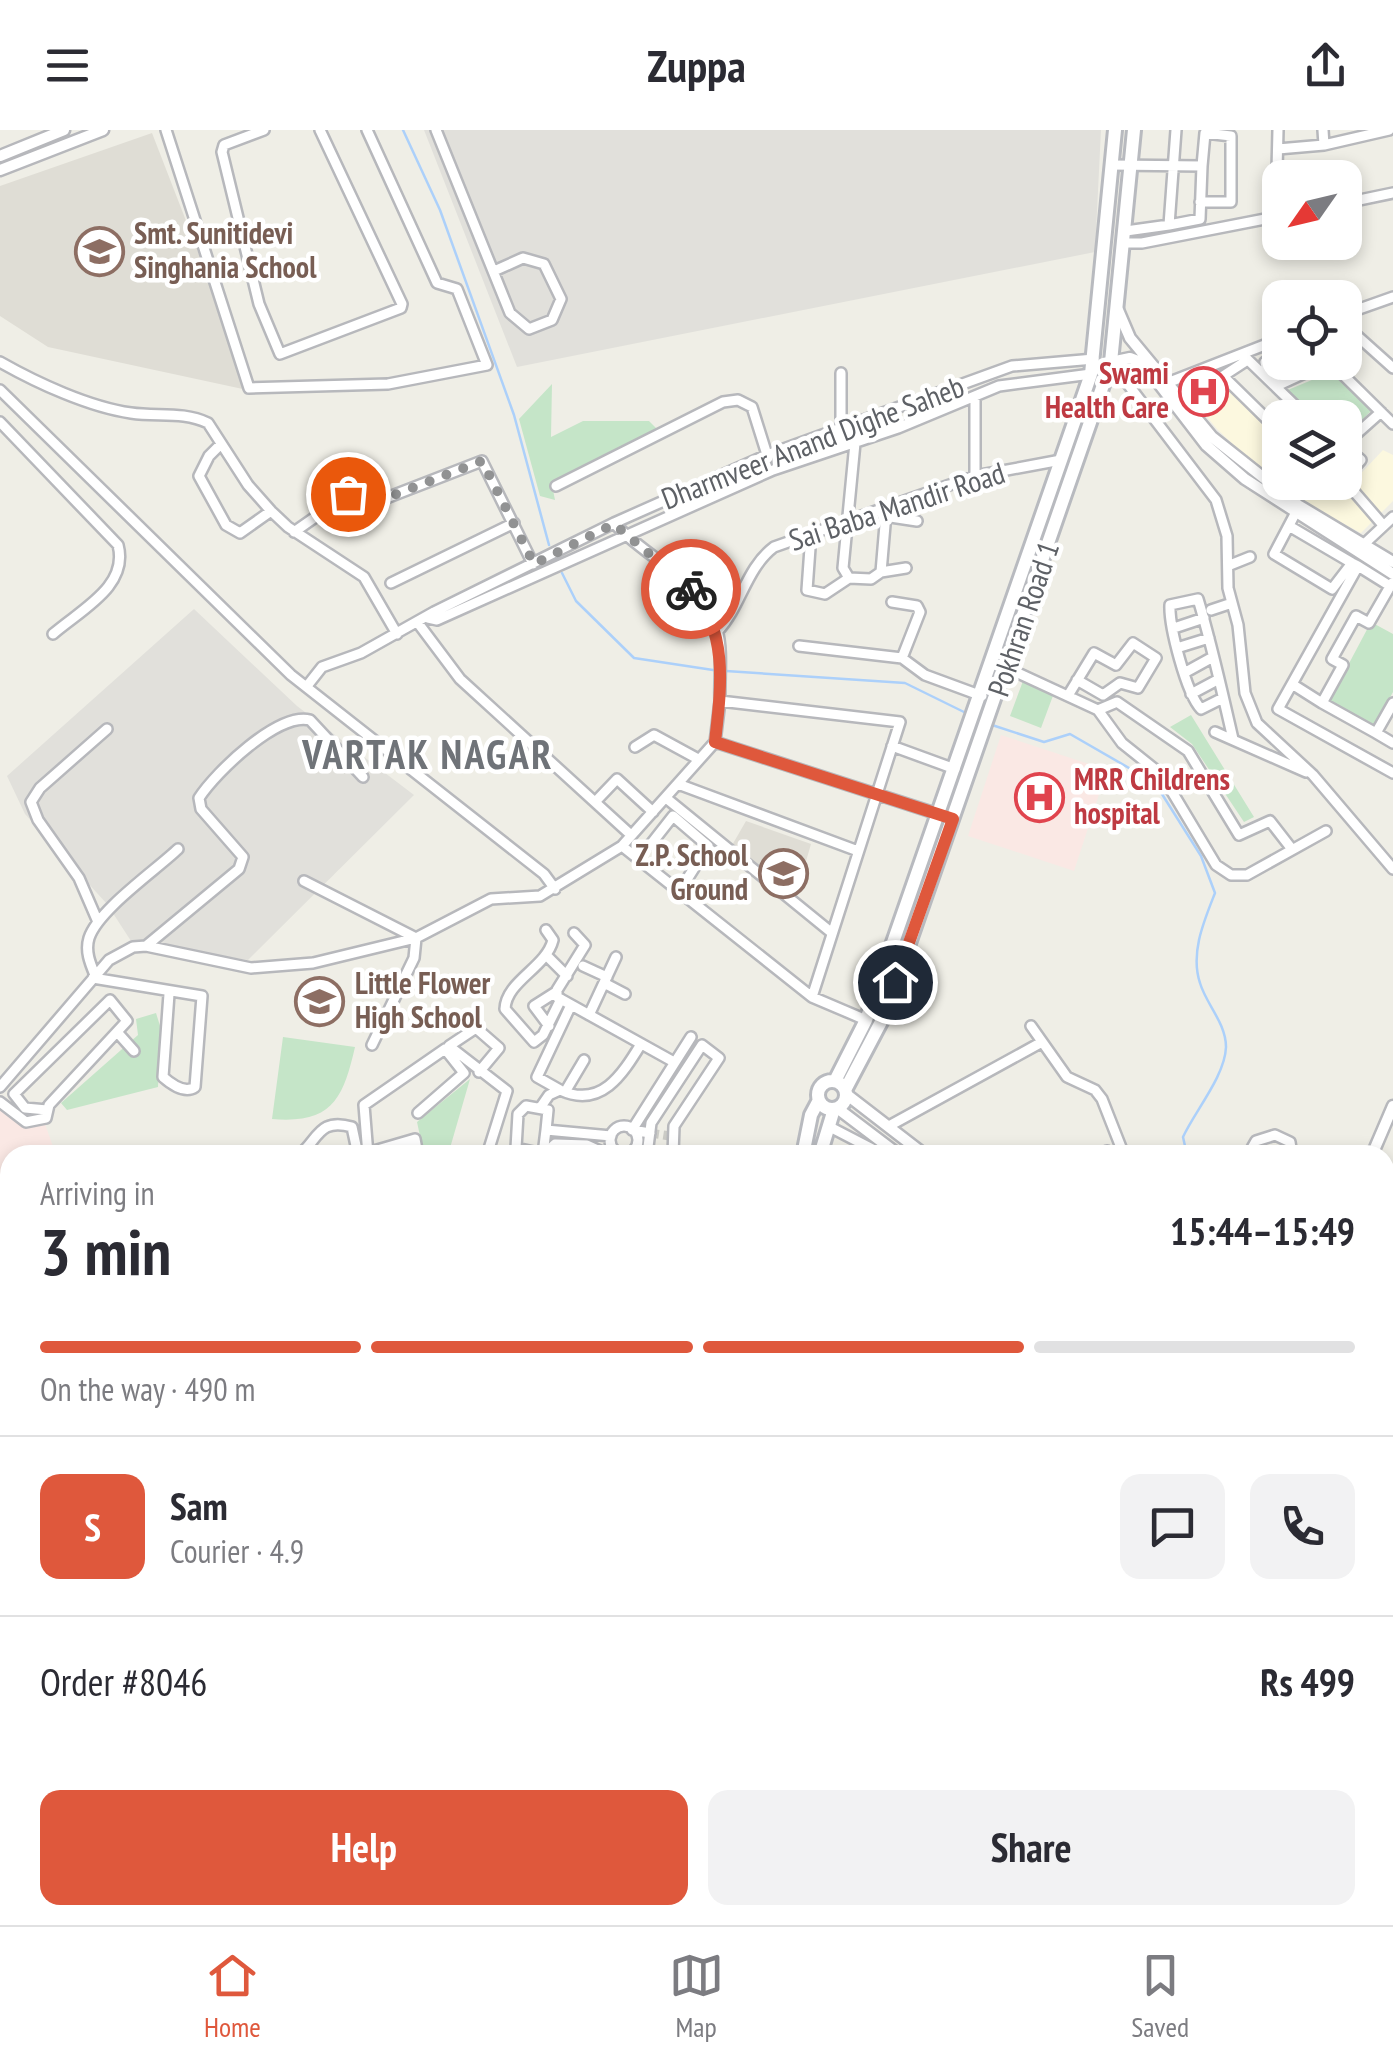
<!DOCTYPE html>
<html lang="en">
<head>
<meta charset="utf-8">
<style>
	body { margin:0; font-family:"PT Sans Narrow",sans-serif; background:#f2f2f3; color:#2b2b33; height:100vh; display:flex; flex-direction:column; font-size:38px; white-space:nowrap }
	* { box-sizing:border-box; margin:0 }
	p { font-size:32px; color:#7c7c81 }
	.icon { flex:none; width:55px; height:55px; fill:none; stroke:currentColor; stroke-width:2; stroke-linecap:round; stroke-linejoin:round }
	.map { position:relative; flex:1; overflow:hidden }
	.panel { position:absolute; left:0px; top:1015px; width:1395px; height:780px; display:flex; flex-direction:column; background:#fff; border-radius:30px 30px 0 0; box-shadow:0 5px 15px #0003 }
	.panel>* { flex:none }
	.needle { width:65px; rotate:236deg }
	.tools { position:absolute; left:1262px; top:30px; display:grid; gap:20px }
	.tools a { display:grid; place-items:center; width:100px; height:100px; border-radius:20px; background:#fff; box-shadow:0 5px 15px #0003; font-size:50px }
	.pin { position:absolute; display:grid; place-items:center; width:85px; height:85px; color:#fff; margin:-42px; border:5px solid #fff; border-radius:50%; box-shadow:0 2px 10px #0007 }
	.courier { position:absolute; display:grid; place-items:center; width:100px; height:100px; margin:-50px; border:8px solid #df583c; border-radius:50%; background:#fff; color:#222; box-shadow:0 2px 12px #0007 }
	.summary em { font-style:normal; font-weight:700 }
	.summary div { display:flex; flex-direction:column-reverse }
	.summary { display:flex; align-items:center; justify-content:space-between; height:170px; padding:0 40px }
	h1 { font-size:65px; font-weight:700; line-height:75px }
	.bar { display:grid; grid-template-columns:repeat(4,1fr); gap:15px 10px; align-content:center; height:120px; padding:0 40px }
	.bar i { height:12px; border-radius:8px; background:#e1e1e2 }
	.bar .active { background:#df583c }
	.bar p { grid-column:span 4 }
	.line { display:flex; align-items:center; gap:25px; padding:0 40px; border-top:2px solid #e1e1e2 }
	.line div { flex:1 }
	.round { display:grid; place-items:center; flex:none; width:105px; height:105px; border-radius:20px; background:#f2f2f3 }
	.button { display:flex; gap:20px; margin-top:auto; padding:20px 40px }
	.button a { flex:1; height:115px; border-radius:20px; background:#df583c; color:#fff; font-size:40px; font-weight:700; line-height:115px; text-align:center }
	.button a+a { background:#f2f2f3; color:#2b2b33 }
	header { display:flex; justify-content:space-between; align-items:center; height:130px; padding:0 40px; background:#fff; font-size:45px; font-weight:700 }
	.menu { display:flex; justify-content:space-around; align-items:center; height:140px; border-top:2px solid #e1e1e2; background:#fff; font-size:28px; color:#7c7c81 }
	.menu a { display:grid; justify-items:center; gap:5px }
	.menu .active { color:#df583c }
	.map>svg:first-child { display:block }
</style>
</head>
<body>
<header><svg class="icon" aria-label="menu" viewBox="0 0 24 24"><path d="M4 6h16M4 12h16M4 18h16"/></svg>Zuppa<svg class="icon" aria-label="share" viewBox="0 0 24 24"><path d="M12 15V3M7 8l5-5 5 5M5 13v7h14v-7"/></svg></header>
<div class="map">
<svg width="1393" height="1795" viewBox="0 0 1393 1795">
	<rect width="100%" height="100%" fill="#efeee6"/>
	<!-- commercial -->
	<path fill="#fcf8df" d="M1210 241 1280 312V352L1351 354 1383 320 1393 325V371L1361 403 1309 375 1260 340 1217 299 1179 253Z"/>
	<!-- industrial -->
	<path fill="#e1e0db" d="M424 0H1101L1095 122 517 237Z
		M194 479 297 576 414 665 248 830 131 811 107 774 25 684 7 646Z"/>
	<!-- education -->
	<path fill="#dfddd5" d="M152 3 252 261 48 217 0 186V56Z
		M746 691 811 714 795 769 731 717Z"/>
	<!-- medical -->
	<path fill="#fae8e4" d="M1001 605 1107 640 1074 741 968 706Z
		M0 977 14 991 45 994 56 1025H10V1068L0 1070Z"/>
	<!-- green -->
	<path fill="#c5e5c8" d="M1331 242 1371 281 1345 307V288L1314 287 1283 262Z
		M552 254 551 307 583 291H649L657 299 552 355 555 370 540 366 519 289Z
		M1371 492 1393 504V562L1375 595 1329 571Z
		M1023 551 1054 563 1041 598 1010 586Z
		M1191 585 1254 687 1244 692 1192 614 1170 597Z
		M156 883 161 899 158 957 67 980 61 973 138 905 136 889Z
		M283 907 355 917C343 969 332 994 272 989Z
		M470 949 448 1025H424L417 992Z"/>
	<!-- water -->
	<path fill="#acd0fa" d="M143 1785H395L399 1795H158Z"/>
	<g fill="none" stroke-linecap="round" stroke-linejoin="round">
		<!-- stream -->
		<path stroke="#acd0fa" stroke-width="2.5" d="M403 0 440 80 514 285 549 415
			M562 443 576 471 634 528 713 540
			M726 541 905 553 968 584
			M992 595 1044 612 1070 604 1155 653 1201 726 1215 763C1204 791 1190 823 1200 853 1206 874 1226 893 1226 917 1225 946 1195 981 1183 1007L1187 1025
			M1057 1795 1058 1785"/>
		<!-- minor-tunnel -->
		<path stroke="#cbcbc6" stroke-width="9" stroke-dasharray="9 4.5" stroke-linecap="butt" d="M650 1003 670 1006"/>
		<defs>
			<path id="minor" d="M166 0 249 258 388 254 487 235 457 159 437 153 367 0
				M264 0 224 15 222 22 259 174 280 224 401 178 402 174 320 0
				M436 0 510 183 529 199 552 190 561 169 544 134 523 128 494 141
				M1176 0 1169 95 1200 89 1202 36
				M1323 0 1324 15
				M1278 19 1324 15 1389 0
				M1111 35 1202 36 1205 3 1231 6V72H1200
				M1277 40 1278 0
				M1345 73 1393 63
				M1126 101 1169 95
				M1126 113H1142L1280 86
				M1345 184 1393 167
				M1345 214 1354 203 1393 238
				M1280 222 1265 232 1268 245 1279 255 1329 232
				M1244 226 1308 288
				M1246 231 1223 246 1280 302
				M0 232C37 253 89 277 131 283 157 287 183 281 208 293L248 355 271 381 288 397 364 447 397 504
				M1111 232 1216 370 1227 406 1228 458 1238 495 1245 563 1257 593 1313 645 1393 739
				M1330 232 1393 294
				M1162 255 1280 209
				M0 260 291 545 544 744 555 759
				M975 266V346
				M0 292 118 415C129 456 82 479 53 504
				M1353 307 1381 282
				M855 313 843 438 849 448 871 449 881 442 885 395 881 380
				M221 314 209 326 199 346 226 395 240 403 271 381
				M1345 316 1361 330 1345 348
				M841 317V243
				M1345 351 1383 395
				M556 356 723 272 738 270 752 277 768 328
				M1295 384 1274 424 1332 459 1352 433 1358 436
				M884 386 917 391
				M614 393C645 428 704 450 717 500 723 521 719 549 720 571
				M1289 396 1352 433
				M294 402 354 360 376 372 482 331 533 434
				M811 404 807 460 825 464 849 448
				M1362 416 1393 387
				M1230 435 1250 427
				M881 442 906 438
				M391 453 514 393
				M1392 453 1369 493 1356 486 1332 529 1343 535 1322 573 1376 603 1393 573
				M1390 456 1358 436 1278 579 1393 643
				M892 472 917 476 920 482 902 528
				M1211 480 1232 473
				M428 488 437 490 773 340 898 298 999 256 1091 244
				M418 493 460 549 631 705
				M1174 498 1204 488
				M718 501C741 476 746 438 774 417L975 346 1061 330
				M799 516 902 528 925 545 982 566
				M1180 517 1209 508
				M1007 538 1098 580 1117 572 1188 621 1239 705 1270 691 1291 718
				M1184 543 1213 527
				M1292 554 1322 573
				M307 556 322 537 361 523 434 482 614 393 767 325 1012 236 1094 229
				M1069 564 1094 523 1116 535 1133 513 1156 528 1138 558 1120 553 1103 565 1077 550
				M1191 564 1219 549
				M1223 568 1201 579C1186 563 1169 496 1170 475L1198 469C1212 515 1222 562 1233 609
				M1098 580 1122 613 1162 645 1216 735 1231 745H1247L1326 701
				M1215 602 1306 642
				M1376 603 1393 613
				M715 612 941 685
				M892 616 955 639
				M635 617 654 605 698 629
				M678 654 858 721
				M666 668 832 803
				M596 671 617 649 653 682
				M651 714 673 686 708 716 679 762
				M622 716 812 867 866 890
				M304 751 416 808
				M98 792 79 748 38 690 31 672 40 658 107 599
				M546 800 553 810C546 838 506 851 505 879L534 912 543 905 561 869
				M574 803 585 815 557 860V867L674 932
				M146 816 239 739 243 727 201 679 199 668C216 642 278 582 310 590L363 647
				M548 827 567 846
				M583 836 607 847
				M95 845C90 833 85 821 89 808 98 780 156 740 178 719
				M93 848 202 866 195 957C185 964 171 954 163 947L169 864
				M604 853 625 864
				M589 885 616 827
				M549 896 534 876 556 862
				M1031 896 1067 947 1095 960 1102 969 1124 1025
				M117 902 134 921
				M372 915 414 828 416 808
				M479 942 499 918 476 898 449 916 507 961 487 1025
				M0 957 109 830 133 817 146 816 251 838 313 833 416 808 491 769 540 766 622 716 715 612 720 571 900 592 812 867
				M560 960 537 947 571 875
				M565 962 584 930
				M0 972 26 992 46 988
				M540 978 549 965 560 960C601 979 622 945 641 914
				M46 988 49 975 127 891 110 870 14 964 25 978 47 980
				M828 996 884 1025
				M889 996 1042 912
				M610 1010a14 14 0 1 1 28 0a14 14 0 1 1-28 0Z
				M546 1000 543 1024 516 1018 518 984 526 976 548 980 546 1000 611 1006
				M650 1003 632 1000 691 907
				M367 1023 415 1009 418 1025
				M299 1025C318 1011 318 987 352 997L358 1025
				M368 1025 364 975 445 919 464 943 418 983
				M543 1025 555 1014 587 1015 609 1025
				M647 1025 651 993 702 915 719 928 674 996 673 1025
				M1097 1025 1107 1021
				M1248 1025 1256 1011 1275 1005 1290 1012 1292 1025
				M0 1075 10 1074
				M1385 1123 1393 1117
				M1385 1433 1393 1429
				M0 1484 10 1477
				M0 1647 10 1639
				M572 1785 574 1795
				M879 1785 882 1795
				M624 1792 712 1795"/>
			<path id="tertiary" d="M0 26 64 0
				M0 40 103 0
				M1118 180 1130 208 1212 307 1298 375 1393 432
				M1111 232 1130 228 1143 233 1206 315 1245 349 1393 444
				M846 964 925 1025
				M837 978 899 1025
				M1372 1025 1393 976
				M0 1235 10 1234
				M0 1247 10 1246"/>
			<path id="secondary" d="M835 951 866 890 1091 244 1115 0
				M818 965a14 14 0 1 1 28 0a14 14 0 1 1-28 0Z
				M845 960 883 888 1111 232 1134 0
				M803 1025 811 985 819 970
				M820 1025 834 979
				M0 1210 10 1219
				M0 1324 10 1351
				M0 1585 10 1577
				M0 1604 10 1596
				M0 1741 10 1748
				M0 1753 10 1759
				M48 1785 62 1795
				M64 1785 75 1795
				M786 1795 788 1785
				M800 1795 802 1785"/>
		</defs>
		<!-- minor casing -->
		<use href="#minor" stroke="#b7b8bc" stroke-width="14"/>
		<!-- tertiary casing -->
		<use href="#tertiary" stroke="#b7b8bc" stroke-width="15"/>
		<!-- secondary casing -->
		<use href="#secondary" stroke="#b8babf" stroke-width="18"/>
		<!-- minor -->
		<use href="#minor" stroke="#fff" stroke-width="9"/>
		<!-- tertiary -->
		<use href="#tertiary" stroke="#fff" stroke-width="10"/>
		<!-- secondary -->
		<use href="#secondary" stroke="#fff" stroke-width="12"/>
	</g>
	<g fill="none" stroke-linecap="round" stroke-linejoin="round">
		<!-- done -->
		<path stroke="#919293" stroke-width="10" stroke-dasharray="0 18" d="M348 364 359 360 376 372 482 331 534 434 614 394 691 459"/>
		<!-- route -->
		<path stroke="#df583c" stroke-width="12" d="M691 459C729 502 721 558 715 612L953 689 895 852"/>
	</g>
	<!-- icons -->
	<defs>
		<symbol id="school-ring" viewBox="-11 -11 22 22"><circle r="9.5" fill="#fff" stroke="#8d6e63" stroke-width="1.5"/><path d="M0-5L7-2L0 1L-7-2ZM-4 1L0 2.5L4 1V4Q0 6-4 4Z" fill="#8d6e63"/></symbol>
		<symbol id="hospital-ring" viewBox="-11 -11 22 22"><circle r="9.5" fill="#fff" stroke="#e0444e" stroke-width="1.5"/><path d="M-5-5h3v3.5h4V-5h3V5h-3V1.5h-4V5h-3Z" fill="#e0444e"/></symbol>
	</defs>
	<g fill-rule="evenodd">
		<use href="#school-ring" x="72" y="94" width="55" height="55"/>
		<use href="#hospital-ring" x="1176" y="234" width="55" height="55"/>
		<use href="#hospital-ring" x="1012" y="640" width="55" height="55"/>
		<use href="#school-ring" x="756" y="716" width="55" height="55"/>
		<use href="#school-ring" x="292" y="844" width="55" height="55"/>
	</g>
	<g text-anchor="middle" stroke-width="9" stroke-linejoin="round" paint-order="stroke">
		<!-- education labels -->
		<g font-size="30" font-weight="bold" fill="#785e54" stroke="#fff" text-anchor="start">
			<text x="134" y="114">Smt. Sunitidevi<tspan x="134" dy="34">Singhania School</tspan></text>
			<text x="748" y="736" text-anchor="end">Z.P. School<tspan x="748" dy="34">Ground</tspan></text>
			<text x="355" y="864">Little Flower<tspan x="355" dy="34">High School</tspan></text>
		</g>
		<!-- health labels -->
		<g font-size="30" font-weight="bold" fill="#be3a42" stroke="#fff" text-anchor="end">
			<text x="1169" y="254">Swami<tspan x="1169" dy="34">Health Care</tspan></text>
			<text x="1074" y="660" text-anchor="start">MRR Childrens<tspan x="1074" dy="34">hospital</tspan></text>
		</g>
		<!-- street labels -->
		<g font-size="30" fill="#5e6166" stroke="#fff">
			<text transform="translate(813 313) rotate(-21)" y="10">Dharmveer Anand Dighe Saheb</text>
			<text transform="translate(897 377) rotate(-18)" y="10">Sai Baba Mandir Road</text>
			<text transform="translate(1024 489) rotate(-71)" y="10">Pokhran Road 1</text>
		</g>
		<!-- district labels -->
		<g font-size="40" font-weight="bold" letter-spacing="2.5" fill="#6f7378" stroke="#fff">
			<text x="428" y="639">VARTAK NAGAR</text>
		</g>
	</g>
</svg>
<div class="tools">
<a><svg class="needle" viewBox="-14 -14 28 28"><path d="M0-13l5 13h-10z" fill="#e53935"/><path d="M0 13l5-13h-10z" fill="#7c7c81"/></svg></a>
<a><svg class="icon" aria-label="locate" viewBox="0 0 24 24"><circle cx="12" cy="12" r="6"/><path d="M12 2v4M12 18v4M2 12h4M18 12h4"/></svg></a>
<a><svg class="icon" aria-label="layers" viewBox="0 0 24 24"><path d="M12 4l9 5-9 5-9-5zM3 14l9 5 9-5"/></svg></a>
</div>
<div class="pin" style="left:348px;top:364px;background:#ea580c"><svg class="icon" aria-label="bag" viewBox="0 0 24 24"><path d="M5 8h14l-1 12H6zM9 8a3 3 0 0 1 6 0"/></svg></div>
<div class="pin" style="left:895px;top:852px;background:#1f2937"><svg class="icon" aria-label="home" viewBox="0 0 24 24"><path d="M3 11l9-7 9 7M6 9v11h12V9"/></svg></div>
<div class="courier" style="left:691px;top:459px"><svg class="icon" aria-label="bike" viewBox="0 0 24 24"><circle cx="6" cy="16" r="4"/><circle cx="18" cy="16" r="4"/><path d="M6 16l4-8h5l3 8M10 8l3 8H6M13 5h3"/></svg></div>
<section class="panel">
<div class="summary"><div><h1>3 min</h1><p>Arriving in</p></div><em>15:44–15:49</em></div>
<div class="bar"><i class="active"></i><i class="active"></i><i class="active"></i><i></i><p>On the way · 490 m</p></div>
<div class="line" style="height:180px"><b class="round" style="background:#df583c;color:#fff">S</b><div><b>Sam</b><p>Courier · 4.9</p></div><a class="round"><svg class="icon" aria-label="chat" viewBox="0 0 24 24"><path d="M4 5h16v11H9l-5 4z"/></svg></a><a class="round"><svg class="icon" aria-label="phone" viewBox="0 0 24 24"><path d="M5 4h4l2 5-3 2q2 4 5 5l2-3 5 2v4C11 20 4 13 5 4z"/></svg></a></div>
<div class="line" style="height:130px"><div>Order #8046</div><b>Rs 499</b></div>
<div class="button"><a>Help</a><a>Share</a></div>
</section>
</div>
<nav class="menu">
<a class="active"><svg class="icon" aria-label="home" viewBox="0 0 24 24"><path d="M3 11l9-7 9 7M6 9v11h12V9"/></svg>Home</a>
<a><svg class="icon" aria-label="map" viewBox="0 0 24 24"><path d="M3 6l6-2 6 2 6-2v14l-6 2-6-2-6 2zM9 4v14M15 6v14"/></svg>Map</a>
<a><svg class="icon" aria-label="saved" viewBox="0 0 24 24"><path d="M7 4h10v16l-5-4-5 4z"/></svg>Saved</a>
</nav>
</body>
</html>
